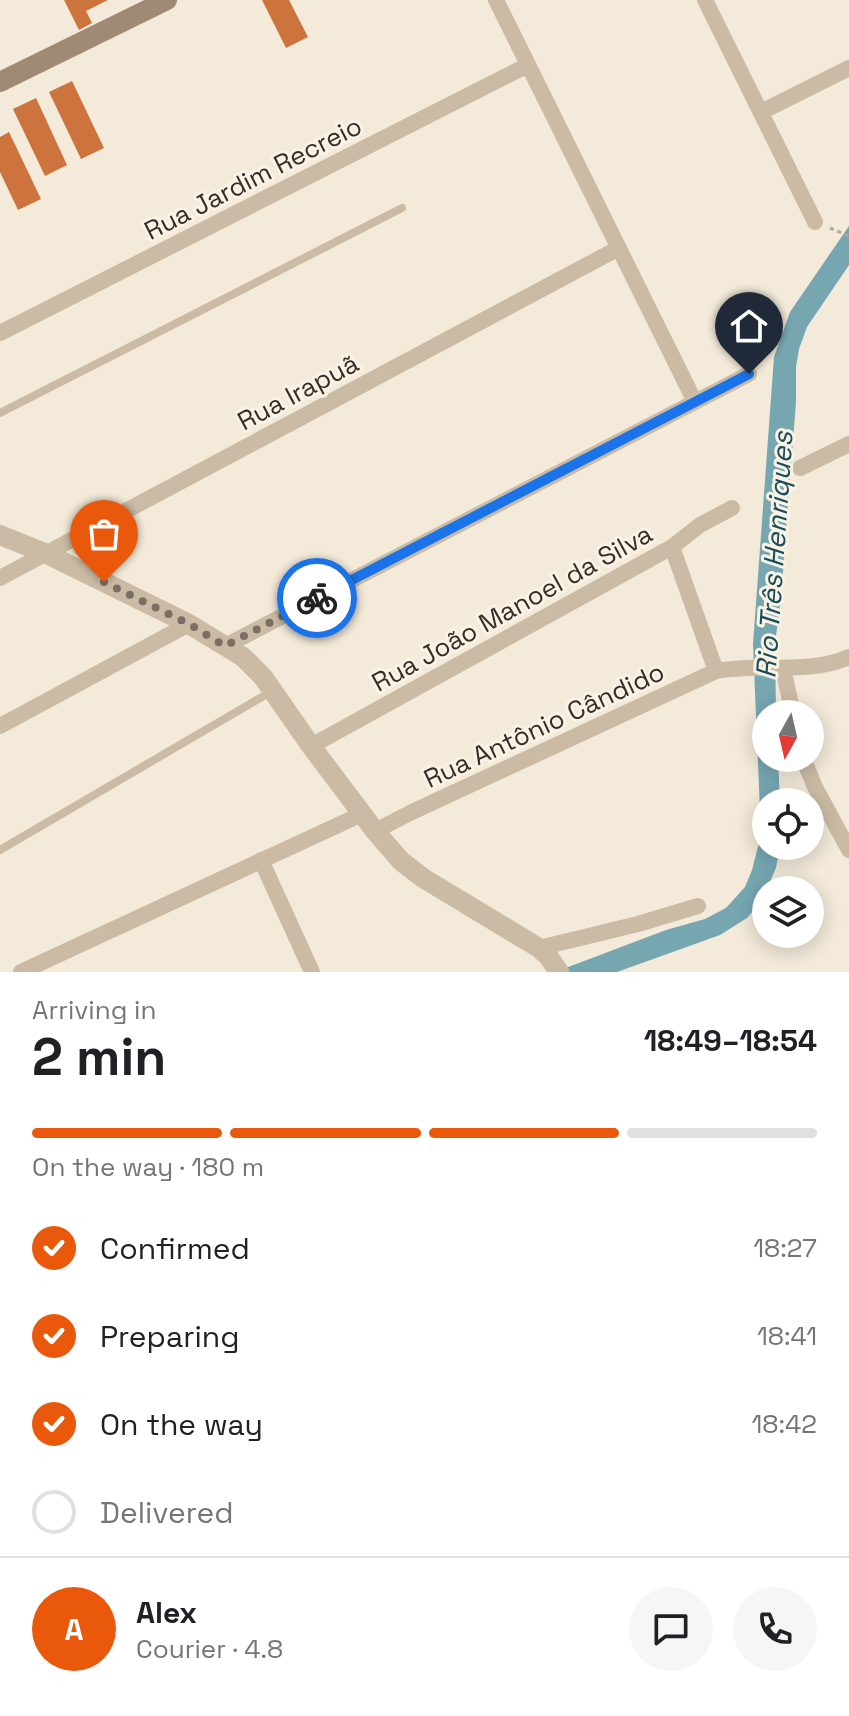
<!DOCTYPE html>
<html lang="en">
<head>
<meta charset="utf-8">
<style>
	body { margin:0; font-family:"Space Grotesk",sans-serif; background:#f6f6f6; color:#202124; height:100vh; display:flex; flex-direction:column; font-size:30px; white-space:nowrap }
	* { box-sizing:border-box; margin:0 }
	p { font-size:26px; color:#757577 }
	.icon { flex:none; width:44px; height:44px; fill:none; stroke:currentColor; stroke-width:2; stroke-linecap:round; stroke-linejoin:round }
	.map { position:relative; height:972px; overflow:hidden }
	.drawer { display:flex; flex-direction:column; background:#fff; flex:1 }
	.drawer>* { flex:none }
	.needle { width:52px; rotate:188deg }
	.fabs { position:absolute; left:752px; top:700px; display:grid; gap:16px }
	.fabs a { display:grid; place-items:center; width:72px; height:72px; border-radius:50%; background:#fff; box-shadow:0 4px 20px #0003; font-size:40px }
	.pin { position:absolute; display:grid; place-items:center; width:68px; height:68px; color:#fff; margin:-82px -34px; border-radius:50% 50% 50% 0; rotate:-45deg; box-shadow:0 0 8px #0007 }
	.pin .icon { rotate:45deg }
	.courier { position:absolute; display:grid; place-items:center; width:80px; height:80px; margin:-40px; border:6px solid #1a73e8; border-radius:50%; background:#fff; color:#222; box-shadow:0 2px 10px #0007 }
	.summary em { font-style:normal; font-weight:700 }
	.summary div { display:flex; flex-direction:column-reverse }
	.summary { display:flex; align-items:center; justify-content:space-between; height:136px; padding:0 32px }
	h1 { font-size:52px; font-weight:700; line-height:60px }
	.bar { display:grid; grid-template-columns:repeat(4,1fr); gap:12px 8px; align-content:center; height:96px; padding:0 32px }
	.bar i { height:10px; border-radius:6px; background:#e0e0e0 }
	.bar .on { background:#ea580c }
	.bar p { grid-column:span 4 }
	.line { display:flex; align-items:center; gap:20px; padding:0 32px; border-top:2px solid #e0e0e0 }
	.line div { flex:1 }
	.round { display:grid; place-items:center; flex:none; width:84px; height:84px; border-radius:42px; background:#f6f6f6 }
	ol { padding:0 32px; list-style:none }
	li { display:flex; align-items:center; gap:24px; height:88px }
	li p { margin-inline-start:auto }
	li .icon { padding:8px; border-radius:50%; background:#ea580c; color:#fff; stroke-width:4 }
	li:last-child { color:#757577 }
	li i { width:44px; height:44px; border:4px solid #e0e0e0; border-radius:50% }
	.map>svg:first-child { display:block }
</style>
</head>
<body>
<div class="map">
<svg width="849" height="972" viewBox="0 0 849 972">
	<rect width="100%" height="100%" fill="#f3ead9"/>
	<!-- water -->
	<path fill="#76a7b1" d="M849 226V265L807 327 799 349 796 367V402L781 598 775 643 776 714H766V758H778L780 802H766V846H780L776 868 761 902 747 918 720 935 617 972H555L666 930 705 919 726 908 745 887 752 870 761 835 753 644 774 357 790 312Z"/>
	<!-- building -->
	<path fill="#cd733d" d="M64 0H108L86 11 92 23 79 30Z
		M262 0H289L308 37 286 48Z
		M72 81 104 148 81 159 49 92Z
		M36 98 67 165 45 176 13 109Z
		M9 132 41 199 18 210 0 172V137Z"/>
	<g fill="none" stroke-linecap="round" stroke-linejoin="round">
		<!-- path -->
		<path stroke="#b7a58e" stroke-width="3" stroke-dasharray="4 4" stroke-linecap="butt" d="M830 228 849 236"/>
		<!-- service -->
		<path stroke="#cbbba4" stroke-width="8" d="M0 413 402 208
			M0 850 272 691"/>
		<!-- minor -->
		<path stroke="#cbbba4" stroke-width="16" d="M496 0 695 402
			M705 0 815 222
			M761 112 849 68
			M0 333 528 65
			M800 468 849 444
			M672 547 716 671
			M0 578 619 248
			M225 646 749 374
			M783 668 793 714
			M0 726 189 624
			M311 746 672 547 700 525 732 508
			M803 758 815 787 849 850
			M375 831 412 812 716 671C760 663 807 675 849 657
			M261 860 312 972
			M539 948 638 924 698 906
			M21 972 362 814"/>
		<!-- tertiary -->
		<path stroke="#cbbba4" stroke-width="20" d="M0 535 47 554 189 624 243 657 263 677 311 746 375 831 401 861 423 878 539 948 548 956 559 972"/>
		<!-- secondary -->
		<path stroke="#9f8a75" stroke-width="20" d="M0 82 167 0"/>
	</g>
	<g fill="none" stroke-linecap="round" stroke-linejoin="round">
		<!-- done -->
		<path stroke="#786f65" stroke-width="8" stroke-dasharray="0 14.4" d="M104 582 189 624 225 646 317 598"/>
		<!-- route -->
		<path stroke="#1a73e8" stroke-width="10" d="M317 598 749 374"/>
	</g>
	<g text-anchor="middle" stroke-width="6" stroke-linejoin="round" paint-order="stroke">
		<!-- street labels -->
		<g font-size="26" fill="#362d26" stroke="#faf3e5">
			<text transform="translate(253 178) rotate(-27)" y="9">Rua Jardim Recreio</text>
			<text transform="translate(298 392) rotate(-28)" y="9">Rua Irapuã</text>
			<text transform="translate(512 608) rotate(-29)" y="9">Rua João Manoel da Silva</text>
			<text transform="translate(544 725) rotate(-25)" y="9">Rua Antônio Cândido</text>
		</g>
		<!-- water labels -->
		<g font-size="28" font-style="italic" fill="#1a4d5a" stroke="#faf3e5">
			<text transform="translate(774 555) rotate(-86)" y="10">Rio Três Henriques</text>
		</g>
	</g>
</svg>
<div class="fabs">
<a><svg class="needle" viewBox="-14 -14 28 28"><path d="M0-13l5 13h-10z" fill="#e53935"/><path d="M0 13l5-13h-10z" fill="#757577"/></svg></a>
<a><svg class="icon" aria-label="locate" viewBox="0 0 24 24"><circle cx="12" cy="12" r="6"/><path d="M12 2v4M12 18v4M2 12h4M18 12h4"/></svg></a>
<a><svg class="icon" aria-label="layers" viewBox="0 0 24 24"><path d="M12 4l9 5-9 5-9-5zM3 14l9 5 9-5"/></svg></a>
</div>
<div class="pin" style="left:104px;top:582px;background:#ea580c"><svg class="icon" aria-label="bag" viewBox="0 0 24 24"><path d="M5 8h14l-1 12H6zM9 8a3 3 0 0 1 6 0"/></svg></div>
<div class="pin" style="left:749px;top:374px;background:#1f2937"><svg class="icon" aria-label="home" viewBox="0 0 24 24"><path d="M3 11l9-7 9 7M6 9v11h12V9"/></svg></div>
<div class="courier" style="left:317px;top:598px"><svg class="icon" aria-label="bike" viewBox="0 0 24 24"><circle cx="6" cy="16" r="4"/><circle cx="18" cy="16" r="4"/><path d="M6 16l4-8h5l3 8M10 8l3 8H6M13 5h3"/></svg></div>
</div>
<section class="drawer">
<div class="summary"><div><h1>2 min</h1><p>Arriving in</p></div><em>18:49–18:54</em></div>
<div class="bar"><i class="on"></i><i class="on"></i><i class="on"></i><i></i><p>On the way · 180 m</p></div>
<ol>
<li><svg class="icon" aria-label="check" viewBox="0 0 24 24"><path d="M5 12l5 5 9-10"/></svg>Confirmed<p>18:27</p></li>
<li><svg class="icon" aria-label="check" viewBox="0 0 24 24"><path d="M5 12l5 5 9-10"/></svg>Preparing<p>18:41</p></li>
<li><svg class="icon" aria-label="check" viewBox="0 0 24 24"><path d="M5 12l5 5 9-10"/></svg>On the way<p>18:42</p></li>
<li><i></i>Delivered</li>
</ol>
<div class="line" style="height:144px"><b class="round" style="background:#ea580c;color:#fff">A</b><div><b>Alex</b><p>Courier · 4.8</p></div><a class="round"><svg class="icon" aria-label="chat" viewBox="0 0 24 24"><path d="M4 5h16v11H9l-5 4z"/></svg></a><a class="round"><svg class="icon" aria-label="phone" viewBox="0 0 24 24"><path d="M5 4h4l2 5-3 2q2 4 5 5l2-3 5 2v4C11 20 4 13 5 4z"/></svg></a></div>
</section>
</body>
</html>
